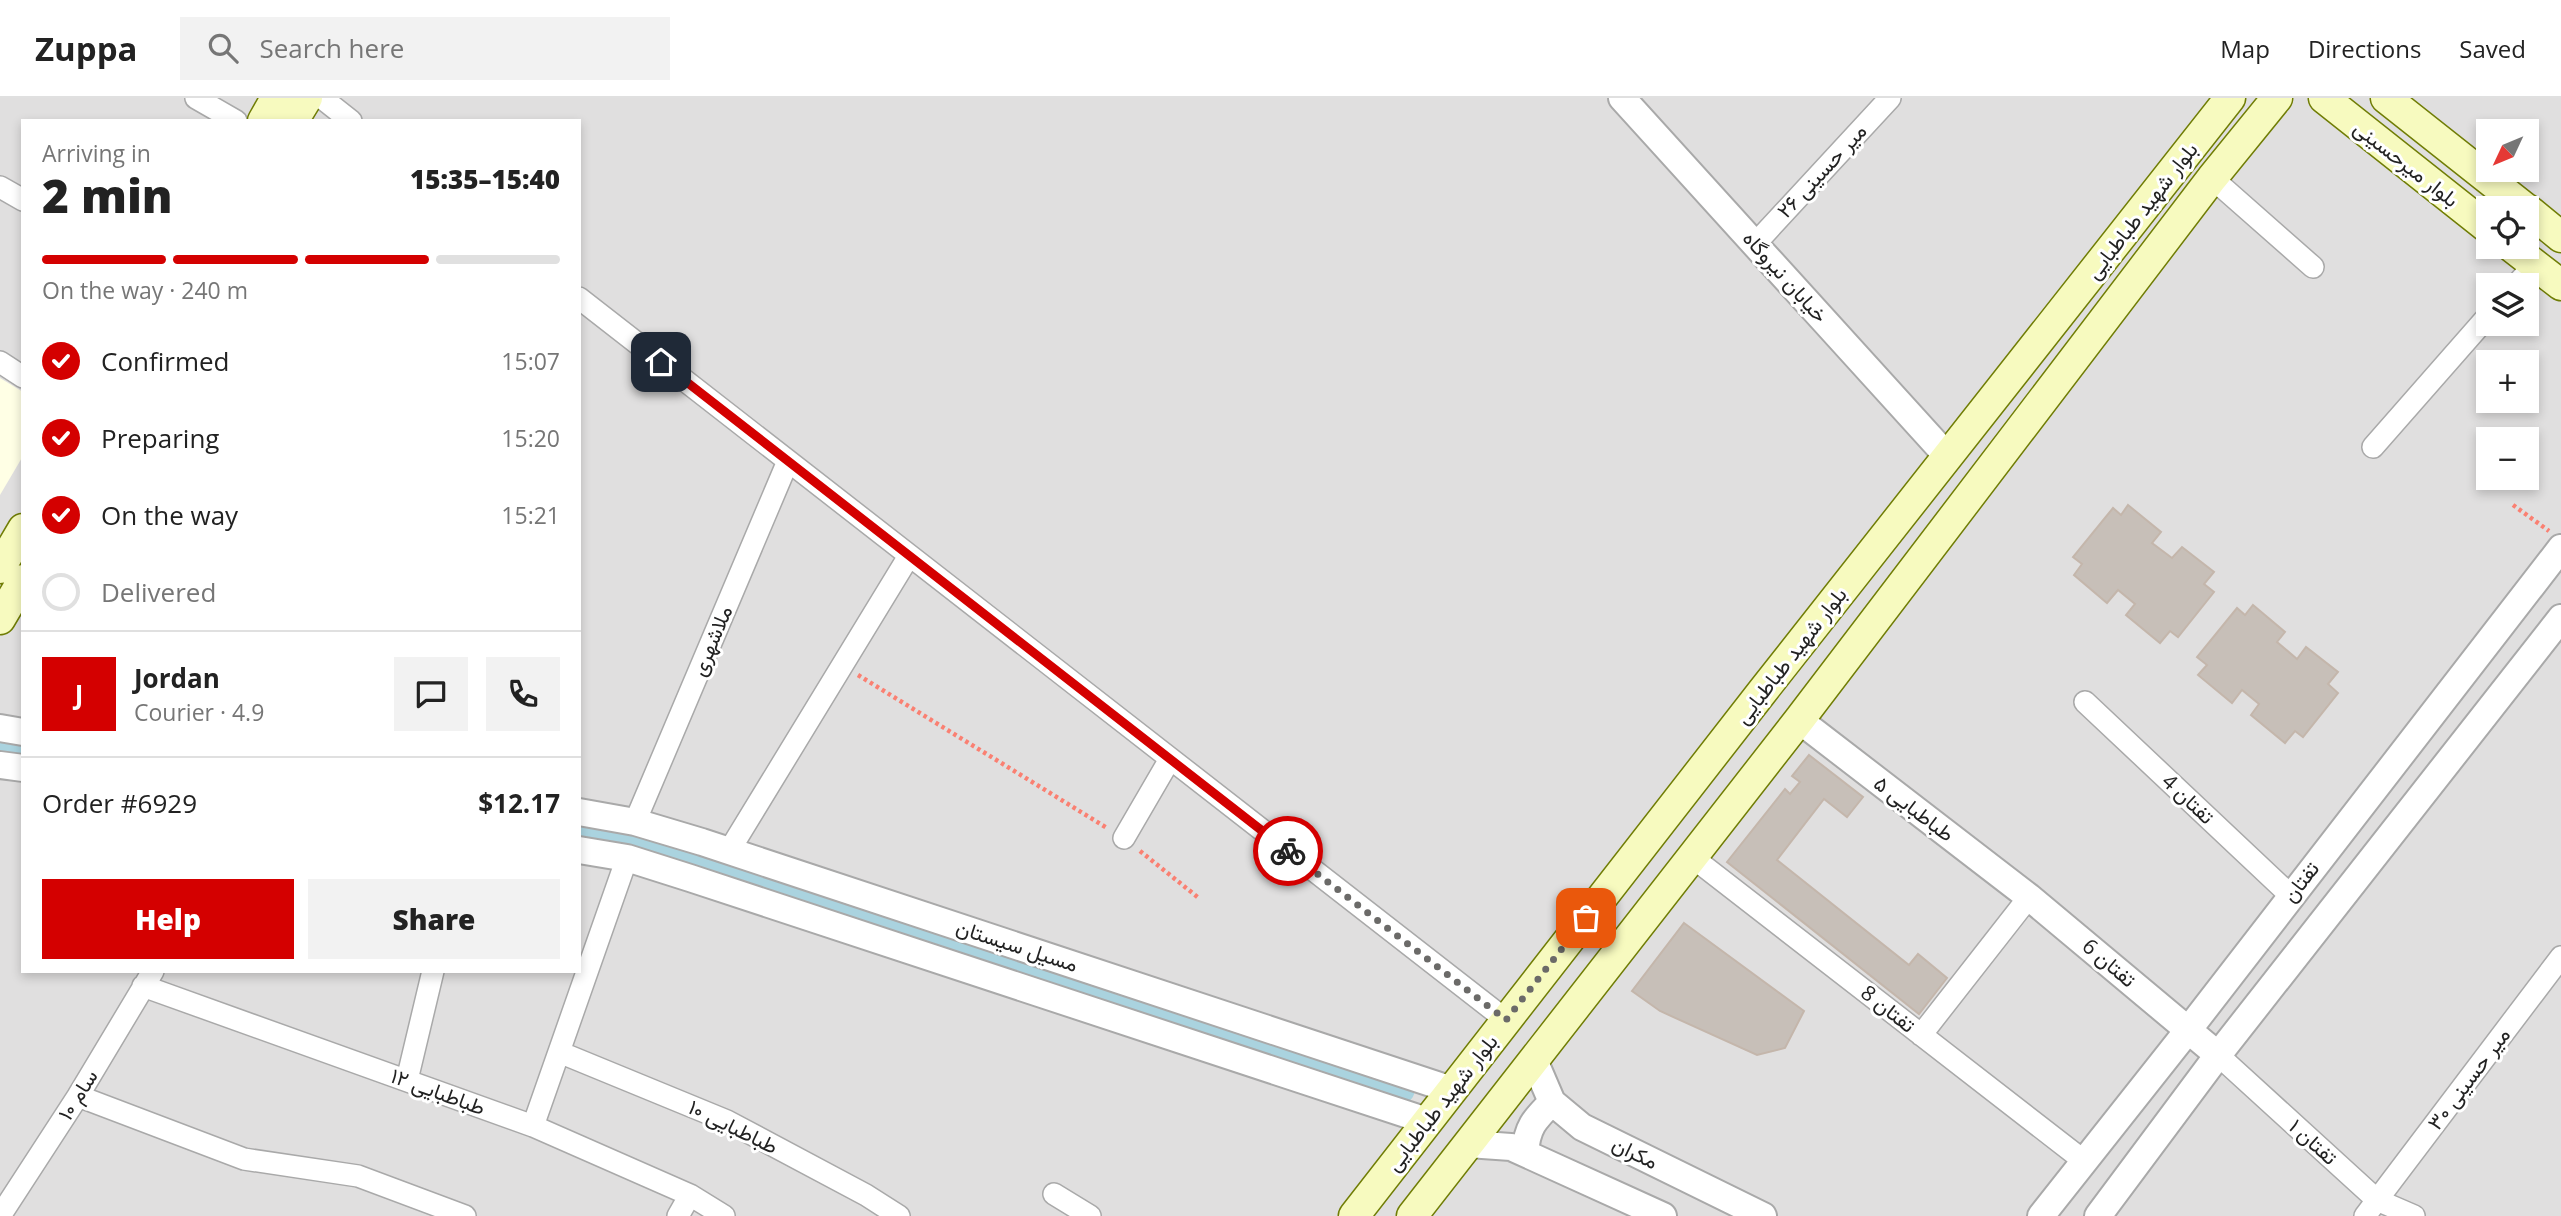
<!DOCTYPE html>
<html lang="en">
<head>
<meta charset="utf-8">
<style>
	body { margin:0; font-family:"Open Sans",Vazirmatn,sans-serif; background:#f2f2f2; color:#222; height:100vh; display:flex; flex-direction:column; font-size:26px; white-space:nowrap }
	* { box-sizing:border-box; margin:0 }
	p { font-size:23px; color:#767676 }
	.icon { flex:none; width:38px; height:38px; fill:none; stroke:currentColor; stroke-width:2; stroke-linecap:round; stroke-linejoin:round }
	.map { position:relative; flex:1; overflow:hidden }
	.side { position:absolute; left:21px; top:21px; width:560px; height:854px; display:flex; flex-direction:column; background:#fff; border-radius:0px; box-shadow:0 4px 10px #0003 }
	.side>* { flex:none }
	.needle { width:46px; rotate:226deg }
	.controls { position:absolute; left:2476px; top:21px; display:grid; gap:14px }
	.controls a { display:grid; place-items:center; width:63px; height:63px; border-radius:0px; background:#fff; box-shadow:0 4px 10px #0003; font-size:35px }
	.pin { position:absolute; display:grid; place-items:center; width:60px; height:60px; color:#fff; margin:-30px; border-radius:14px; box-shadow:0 4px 10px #0006 }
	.courier { position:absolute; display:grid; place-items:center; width:70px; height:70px; margin:-35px; border:5px solid #d40000; border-radius:50%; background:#fff; color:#222; box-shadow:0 2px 9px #0007 }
	.summary em { font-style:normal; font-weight:800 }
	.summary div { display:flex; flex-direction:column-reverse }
	.summary { display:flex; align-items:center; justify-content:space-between; height:119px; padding:0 21px }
	h1 { font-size:46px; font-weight:800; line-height:52px }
	.bar { display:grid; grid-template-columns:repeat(4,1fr); gap:10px 7px; align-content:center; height:84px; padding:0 21px }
	.bar i { height:9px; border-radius:5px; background:#e0e0e0 }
	.bar .on { background:#d40000 }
	.bar p { grid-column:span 4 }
	.line { display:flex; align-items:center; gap:18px; padding:0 21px; border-top:2px solid #e0e0e0 }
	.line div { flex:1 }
	.round { display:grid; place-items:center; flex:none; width:74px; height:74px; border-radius:0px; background:#f2f2f2 }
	ol { padding:0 21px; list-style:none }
	li { display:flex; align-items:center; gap:21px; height:77px }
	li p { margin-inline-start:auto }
	li .icon { padding:7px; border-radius:50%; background:#d40000; color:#fff; stroke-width:4 }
	li:last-child { color:#767676 }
	li i { width:38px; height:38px; border:4px solid #e0e0e0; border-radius:50% }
	.cta { display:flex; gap:14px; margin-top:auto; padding:14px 21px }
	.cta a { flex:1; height:80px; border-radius:0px; background:#d40000; color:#fff; font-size:28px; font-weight:800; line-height:80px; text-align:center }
	.cta a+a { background:#f2f2f2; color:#222 }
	header { display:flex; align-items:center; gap:42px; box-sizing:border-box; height:98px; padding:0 35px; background:#fff; border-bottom:2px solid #e0e0e0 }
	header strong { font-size:33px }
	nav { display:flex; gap:38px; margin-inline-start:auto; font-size:24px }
	.search { width:490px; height:63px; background:#f2f2f2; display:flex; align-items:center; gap:18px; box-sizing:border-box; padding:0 24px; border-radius:0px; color:#767676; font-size:26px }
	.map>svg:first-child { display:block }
</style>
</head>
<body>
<header>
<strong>Zuppa</strong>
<div class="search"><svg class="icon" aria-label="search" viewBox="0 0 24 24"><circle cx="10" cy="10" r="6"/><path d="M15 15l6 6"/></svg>Search here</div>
<nav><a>Map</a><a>Directions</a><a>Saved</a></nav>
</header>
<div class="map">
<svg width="2561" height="1118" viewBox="0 0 2561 1118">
	<rect width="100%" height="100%" fill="#f2efe9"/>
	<!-- residential -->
	<path fill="#e0dfdf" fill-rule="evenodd" d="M0 0H2561V1118H0ZM23 23H579V873H23ZM2488 33H2527V72H2488ZM2488 110H2527V149H2488ZM2488 187H2527V226H2488ZM2488 264H2527V303H2488ZM2488 341H2527V380H2488Z"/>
	<!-- education -->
	<path fill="#ffffe5" d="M0 280 23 294V358L0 397Z"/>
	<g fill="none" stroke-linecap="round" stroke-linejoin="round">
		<!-- canal -->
		<path stroke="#aad3df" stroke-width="23" d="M0 654 23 657
			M579 730 632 740 697 759 1403 993"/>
	</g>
	<!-- building -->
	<path fill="#c7bfb8" stroke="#c4b6ab" stroke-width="2" d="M2128 407 2161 434 2152 445 2172 460 2182 449 2214 474 2204 486 2214 494 2178 539 2170 533 2160 545 2126 517 2135 506 2118 492 2107 505 2074 477 2082 466 2073 459 2113 410 2121 417Z
		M2253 507 2285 534 2277 544 2297 561 2306 549 2338 574 2328 586 2338 595 2303 639 2295 633 2285 645 2251 617 2259 606 2242 592 2232 605 2198 577 2207 567 2197 559 2237 510 2245 517Z
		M1809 657 1863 699 1847 719 1824 701 1777 762 1909 867 1918 856 1947 880 1919 916 1727 764 1785 691 1790 696 1800 684 1792 678Z
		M1684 825 1804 913 1785 950 1757 957 1660 913 1632 893Z"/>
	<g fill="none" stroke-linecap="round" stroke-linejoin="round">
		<defs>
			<path id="minor" d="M196 0 236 23
				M322 0 351 23
				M2212 80 2313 169
				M0 89 23 102
				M1755 146 1890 0
				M2516 187 2535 166
				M579 200 1506 922
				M0 264 23 279
				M2373 349 2488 218
				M2085 604 2290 797
				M635 724 788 363
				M1124 740 1170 661
				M729 753 909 458
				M1692 759 2084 1063
				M143 888 533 1028 690 1097 724 1118
				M1921 937 2029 799
				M559 954 727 1023 866 1097 899 1118
				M2218 957 2377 1102 2414 1118
				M407 982 433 873
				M78 998 244 1061 358 1078 465 1118
				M533 1028 627 760
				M1054 1096 1090 1118
				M0 1118 78 998 153 873
				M678 1118 690 1097
				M2365 1118 2561 859"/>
			<path id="tertiary" d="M1622 0 1948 359
				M1799 622 2029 799 2218 957
				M0 630 23 634
				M0 667 23 670
				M579 714 635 724 702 744 1452 992
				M579 752 627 760 690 780 1427 1023
				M1534 962 1552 1004 1582 1029 1763 1118
				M1468 1046 1511 1049 1663 1118
				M1525 1055C1527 1029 1534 1022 1552 1004
				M2041 1118 2189 931 2561 450
				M2098 1118 2218 957 2561 520"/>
			<path id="secondary" d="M2324 0 2488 130
				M2386 0 2525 110
				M263 23 276 0
				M293 23 307 0
				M2527 111 2561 139
				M2512 149 2561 187
				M0 470 23 431
				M0 521 23 482
				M1354 1118 1762 594 2230 0
				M1412 1118 1799 622 2212 80 2277 0"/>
		</defs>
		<!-- minor casing -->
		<use href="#minor" stroke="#a9a9a9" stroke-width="24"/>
		<!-- tertiary casing -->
		<use href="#tertiary" stroke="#a9a9a9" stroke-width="30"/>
		<!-- secondary casing -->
		<use href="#secondary" stroke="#707d05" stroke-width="33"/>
		<!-- path -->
		<path stroke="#fa8072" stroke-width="4.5" stroke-dasharray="3.5 3.5" stroke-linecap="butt" d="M2513 407 2549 433
			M858 577 1107 730
			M1140 753 1200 801"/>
		<!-- minor -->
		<use href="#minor" stroke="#fff" stroke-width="21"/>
		<!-- tertiary -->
		<use href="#tertiary" stroke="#fff" stroke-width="26"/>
		<!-- secondary -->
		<use href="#secondary" stroke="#f7fabf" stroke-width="30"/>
	</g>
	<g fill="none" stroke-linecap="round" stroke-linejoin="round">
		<!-- done -->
		<path stroke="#6b6a68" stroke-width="7" stroke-dasharray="0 12.6" d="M1288 753 1506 922 1586 820"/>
		<!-- route -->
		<path stroke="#d40000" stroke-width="9" d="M661 264 1288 753"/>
	</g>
	<g text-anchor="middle" stroke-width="6" stroke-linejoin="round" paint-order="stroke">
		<!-- street labels -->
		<g font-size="21" fill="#222" stroke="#fff">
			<text transform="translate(2406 66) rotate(38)" y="7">بلوار میرحسینی</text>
			<text transform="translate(1822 73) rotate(-47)" y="7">میر حسینی ۲۶</text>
			<text transform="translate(2142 113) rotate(-52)" y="7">بلوار شهید طباطبایی</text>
			<text transform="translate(1785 179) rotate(48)" y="7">خیابان نیروگاه</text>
			<text transform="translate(712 543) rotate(-67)" y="7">ملاشهری</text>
			<text transform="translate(1791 558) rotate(-52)" y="7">بلوار شهید طباطبایی</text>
			<text transform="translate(2188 701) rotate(43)" y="7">تفتان 4</text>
			<text transform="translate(1914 711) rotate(37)" y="7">طباطبایی ۵</text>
			<text transform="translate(2301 784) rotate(-52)" y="7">تفتان</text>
			<text transform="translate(1017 848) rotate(18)" y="7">مسیل سیستان</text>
			<text transform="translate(2109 865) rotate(40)" y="7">تفتان 6</text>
			<text transform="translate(1888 911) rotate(38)" y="7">تفتان 8</text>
			<text transform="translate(2469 981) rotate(-53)" y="7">میر حسینی ۳۰</text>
			<text transform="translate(438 994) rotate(20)" y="7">طباطبایی ۱۲</text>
			<text transform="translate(78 997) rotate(-58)" y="7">سام ۱۰</text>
			<text transform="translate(1442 1005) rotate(-52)" y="7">بلوار شهید طباطبایی</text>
			<text transform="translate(733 1029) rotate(26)" y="7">طباطبایی ۱۰</text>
			<text transform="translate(2313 1044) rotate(42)" y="7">تفتان ۱</text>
			<text transform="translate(1635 1055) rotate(26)" y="7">مکران</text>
		</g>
	</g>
</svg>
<div class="controls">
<a><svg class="needle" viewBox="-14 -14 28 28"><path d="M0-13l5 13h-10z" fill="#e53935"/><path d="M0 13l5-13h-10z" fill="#767676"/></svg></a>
<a><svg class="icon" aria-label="locate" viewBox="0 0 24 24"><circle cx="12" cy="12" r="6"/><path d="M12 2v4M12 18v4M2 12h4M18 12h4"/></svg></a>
<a><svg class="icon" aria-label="layers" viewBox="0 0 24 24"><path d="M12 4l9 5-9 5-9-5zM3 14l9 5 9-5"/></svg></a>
<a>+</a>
<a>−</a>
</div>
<div class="pin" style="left:1586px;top:820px;background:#ea580c"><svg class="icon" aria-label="bag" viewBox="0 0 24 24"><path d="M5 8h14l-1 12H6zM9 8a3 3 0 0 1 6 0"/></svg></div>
<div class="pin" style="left:661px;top:264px;background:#1f2937"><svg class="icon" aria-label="home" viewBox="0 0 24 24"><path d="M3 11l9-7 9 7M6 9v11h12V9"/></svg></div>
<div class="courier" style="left:1288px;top:753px"><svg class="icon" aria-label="bike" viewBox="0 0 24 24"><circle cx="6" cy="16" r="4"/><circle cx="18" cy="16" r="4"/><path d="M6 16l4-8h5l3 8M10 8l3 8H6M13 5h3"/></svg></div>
<section class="side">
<div class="summary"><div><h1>2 min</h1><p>Arriving in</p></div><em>15:35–15:40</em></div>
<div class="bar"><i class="on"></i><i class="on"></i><i class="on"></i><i></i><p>On the way · 240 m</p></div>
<ol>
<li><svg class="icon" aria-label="check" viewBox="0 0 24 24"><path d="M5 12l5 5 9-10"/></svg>Confirmed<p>15:07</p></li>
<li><svg class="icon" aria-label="check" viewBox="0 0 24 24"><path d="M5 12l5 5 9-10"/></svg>Preparing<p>15:20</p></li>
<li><svg class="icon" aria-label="check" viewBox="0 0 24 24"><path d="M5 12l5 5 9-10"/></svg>On the way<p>15:21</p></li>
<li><i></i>Delivered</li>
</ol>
<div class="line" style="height:126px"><b class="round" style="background:#d40000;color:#fff">J</b><div><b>Jordan</b><p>Courier · 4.9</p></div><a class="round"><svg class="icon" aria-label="chat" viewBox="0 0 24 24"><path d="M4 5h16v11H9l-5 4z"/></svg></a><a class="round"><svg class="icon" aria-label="phone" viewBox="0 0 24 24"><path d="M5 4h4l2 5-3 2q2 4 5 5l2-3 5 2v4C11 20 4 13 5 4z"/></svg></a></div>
<div class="line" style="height:91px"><div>Order #6929</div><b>$12.17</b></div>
<div class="cta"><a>Help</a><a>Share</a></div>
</section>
</div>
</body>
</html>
